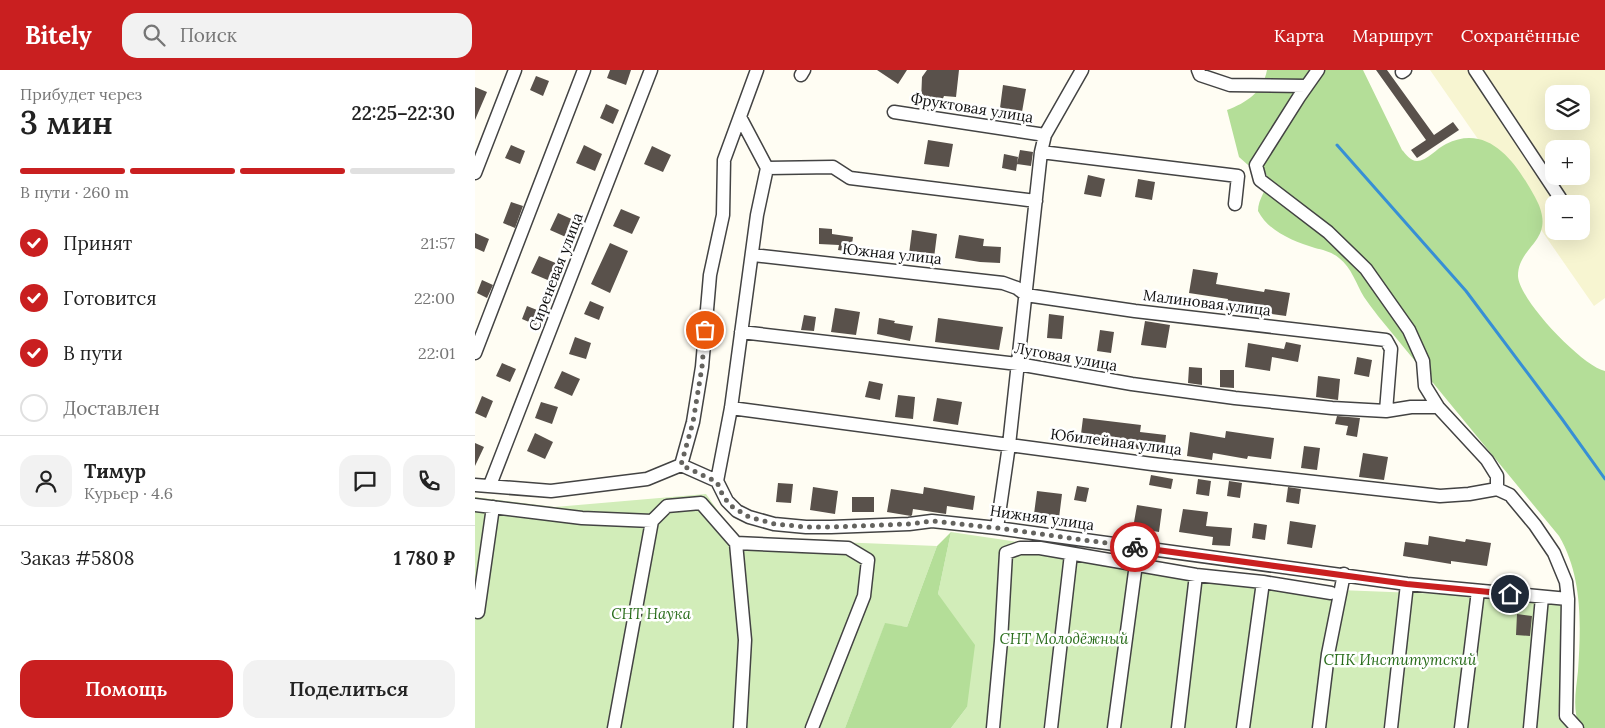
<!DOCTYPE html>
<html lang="ru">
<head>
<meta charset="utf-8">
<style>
	body { margin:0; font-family:Lora,serif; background:#f2f2f2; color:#222; height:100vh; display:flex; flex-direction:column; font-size:19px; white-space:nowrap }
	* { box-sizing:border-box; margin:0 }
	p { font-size:16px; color:#767676 }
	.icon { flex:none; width:28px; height:28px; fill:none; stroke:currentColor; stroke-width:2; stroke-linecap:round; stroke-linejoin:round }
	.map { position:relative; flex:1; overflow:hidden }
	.panel { display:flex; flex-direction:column; background:#fff; width:475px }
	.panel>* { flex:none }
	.tools { position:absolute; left:1070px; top:15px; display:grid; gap:10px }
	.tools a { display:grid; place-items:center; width:45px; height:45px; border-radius:10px; background:#fff; box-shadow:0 5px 20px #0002; font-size:25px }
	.pin { position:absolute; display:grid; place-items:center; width:42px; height:42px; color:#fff; margin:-21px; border:2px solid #fff; border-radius:50%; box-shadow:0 1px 5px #0007 }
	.courier { position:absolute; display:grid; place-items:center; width:50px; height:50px; margin:-25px; border:4px solid #c91f20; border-radius:50%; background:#fff; color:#222; box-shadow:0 1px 6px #0007 }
	.head em { font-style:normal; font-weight:600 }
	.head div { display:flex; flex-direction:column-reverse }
	.head { display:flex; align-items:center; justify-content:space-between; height:85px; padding:0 20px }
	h1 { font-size:32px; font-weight:600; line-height:38px }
	.bar { display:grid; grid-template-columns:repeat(4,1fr); gap:8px 5px; align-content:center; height:60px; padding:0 20px }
	.bar i { height:6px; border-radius:4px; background:#e0e0e0 }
	.bar .on { background:#c91f20 }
	.bar p { grid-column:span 4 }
	.line { display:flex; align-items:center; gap:12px; padding:0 20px; border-top:1px solid #e0e0e0 }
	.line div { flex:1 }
	.round { display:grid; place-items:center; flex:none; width:52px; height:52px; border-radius:15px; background:#f2f2f2 }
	ol { padding:0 20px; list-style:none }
	li { display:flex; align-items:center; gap:15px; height:55px }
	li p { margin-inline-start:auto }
	li .icon { padding:5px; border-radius:50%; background:#c91f20; color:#fff; stroke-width:4 }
	li:last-child { color:#767676 }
	li i { width:28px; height:28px; border:2px solid #e0e0e0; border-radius:50% }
	.cta { display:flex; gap:10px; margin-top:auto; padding:10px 20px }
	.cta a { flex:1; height:58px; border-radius:15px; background:#c91f20; color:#fff; font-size:20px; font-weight:600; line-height:58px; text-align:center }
	.cta a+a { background:#f2f2f2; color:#222 }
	header { display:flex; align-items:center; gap:30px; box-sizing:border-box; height:70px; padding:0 25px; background:#c91f20; color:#fff }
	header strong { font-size:24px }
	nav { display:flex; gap:28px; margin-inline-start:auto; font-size:18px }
	.search { width:350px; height:45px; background:#f2f2f2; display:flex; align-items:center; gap:12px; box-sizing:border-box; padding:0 18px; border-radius:15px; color:#767676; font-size:19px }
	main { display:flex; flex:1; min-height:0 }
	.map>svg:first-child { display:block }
</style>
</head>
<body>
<header>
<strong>Bitely</strong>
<div class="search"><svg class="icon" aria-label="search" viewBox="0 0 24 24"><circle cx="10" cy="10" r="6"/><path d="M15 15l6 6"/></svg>Поиск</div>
<nav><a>Карта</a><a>Маршрут</a><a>Сохранённые</a></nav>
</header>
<main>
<section class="panel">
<div class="head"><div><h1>3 мин</h1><p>Прибудет через</p></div><em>22:25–22:30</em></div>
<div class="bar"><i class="on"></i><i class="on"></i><i class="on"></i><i></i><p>В пути · 260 m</p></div>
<ol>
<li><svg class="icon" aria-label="check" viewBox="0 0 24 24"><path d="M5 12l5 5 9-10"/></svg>Принят<p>21:57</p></li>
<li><svg class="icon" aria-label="check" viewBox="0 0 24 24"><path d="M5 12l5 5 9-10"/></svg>Готовится<p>22:00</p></li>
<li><svg class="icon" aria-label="check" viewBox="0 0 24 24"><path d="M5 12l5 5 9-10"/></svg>В пути<p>22:01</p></li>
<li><i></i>Доставлен</li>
</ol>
<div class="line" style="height:90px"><a class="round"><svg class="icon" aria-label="person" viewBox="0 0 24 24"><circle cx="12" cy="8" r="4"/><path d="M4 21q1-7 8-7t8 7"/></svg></a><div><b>Тимур</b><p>Курьер · 4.6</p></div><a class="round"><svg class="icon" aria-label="chat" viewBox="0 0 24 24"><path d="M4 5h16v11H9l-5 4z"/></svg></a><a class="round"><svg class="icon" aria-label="phone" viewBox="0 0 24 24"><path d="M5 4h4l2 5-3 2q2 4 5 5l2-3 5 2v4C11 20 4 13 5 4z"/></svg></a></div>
<div class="line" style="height:65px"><div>Заказ #5808</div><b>1 780 ₽</b></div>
<div class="cta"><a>Помощь</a><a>Поделиться</a></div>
</section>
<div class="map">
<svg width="1130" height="658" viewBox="0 0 1130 658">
	<rect width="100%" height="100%" fill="#fffdf3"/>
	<!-- farmland -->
	<path fill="#f7f5d1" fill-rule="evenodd" d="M955 0H1130V228L1119 236ZM1079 24H1106V51H1079ZM1079 79H1106V106H1079ZM1079 134H1106V161H1079Z"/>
	<!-- green -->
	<path fill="#d2edb9" d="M231 424 262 468 462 476 432 557 410 554 370 658H0V427L80 437Z
		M476 462 864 520 1100 529 1090 569 1083 647 1092 658H476L492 637 463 524Z"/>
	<!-- forest -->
	<path fill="#b4de98" d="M792 0H888L927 80C931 84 935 91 942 91 952 91 962 78 971 74 1014 52 1042 94 1060 127 1084 171 1043 174 1043 206 1044 230 1107 296 1130 301V658H1105C1097 639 1101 621 1103 601 1106 556 1108 507 1084 466L903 246C898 239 893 233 889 227 881 214 877 198 864 188 857 182 848 180 840 178 818 171 794 162 783 141 783 121 808 108 778 94L773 95 764 87 752 40C771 33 788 22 792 0Z
		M476 462 463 524 500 575 492 637 476 658H370L410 553 432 557 462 476Z"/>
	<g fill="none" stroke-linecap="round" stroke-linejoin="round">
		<!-- stream -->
		<path stroke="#378fd5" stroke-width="3" d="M862 75 991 221 1087 349 1130 409"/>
	</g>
	<!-- building -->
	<path fill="#59514b" d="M135 0H156L151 15 132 8Z
		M402 0H432L423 14Z
		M452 0H484L481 27 469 26 466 33 446 32 447 7Z
		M901 0H912L959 65 978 52 984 60 942 88 936 80 951 70Z
		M61 6 74 11 68 26 55 20Z
		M528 15 551 19 547 42 525 38Z
		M0 17 12 22 0 50Z
		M131 34 144 40 138 54 125 48Z
		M453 70 478 74 474 97 449 94Z
		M36 75 50 81 45 94 30 88Z
		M109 75 127 84 120 101 101 93Z
		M177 76 196 85 188 102 169 94Z
		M545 80 558 82 556 96 542 94Z
		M529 84 543 87 541 101 527 98Z
		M613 105 630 109 626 127 609 124Z
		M663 109 680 112 677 130 660 127Z
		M36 132 48 136 40 158 28 153Z
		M146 139 165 147 157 164 138 156Z
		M83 143 101 151 93 168 75 160Z
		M344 158 357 159V164L378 167 376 182 363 180 364 175 344 174Z
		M437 160 462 164 459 188 434 184Z
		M0 163 14 169 9 182 0 178Z
		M484 165 509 169 508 176 526 177 525 193 505 192 480 188Z
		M135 173 153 181 135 223 116 214Z
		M64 186 83 194 75 211 56 203Z
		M718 199 743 203 741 214 789 222 790 219 815 223 811 246 777 241 776 244 751 240 753 229 714 223Z
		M7 210 18 215 12 228 2 223Z
		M115 231 129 237 124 250 109 244Z
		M52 236 67 242 61 255 47 249Z
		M360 238 385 242 381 265 356 262Z
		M574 244 589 246 587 269 572 268Z
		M329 245 341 247 339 261 326 260Z
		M404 248 420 251 419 253 438 256 435 271 402 264Z
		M463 248 528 257 524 280 460 272Z
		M670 251 695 255 691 278 666 275Z
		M625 260 639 262 636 283 622 281Z
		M100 267 116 273 111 289 94 284Z
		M811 272 826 275 823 292 797 287 795 301 770 297 773 273 809 279Z
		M882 287 897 290 894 307 879 304Z
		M27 293 41 299 35 312 21 306Z
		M714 297 727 298V315L713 313Z
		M745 300H759V318L745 317Z
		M87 301 105 309 97 326 79 318Z
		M843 306 865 309 863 330 841 327Z
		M394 311 408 314 405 330 390 327Z
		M423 325 440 327 438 349 420 347Z
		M7 326 18 331 11 348 0 343Z
		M462 328 487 332 483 355 458 351Z
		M66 332 83 337 77 354 60 348Z
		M862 346 885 348 882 367 871 365 873 356 860 354Z
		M608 348 666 355 665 362 691 365 689 382 605 372Z
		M751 361 799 368 796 389 773 386 772 389 738 383 737 390 712 386 715 362 750 368Z
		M60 363 78 372 70 389 52 381Z
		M0 373 9 377 0 396Z
		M829 376 845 378 842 400 826 398Z
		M888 383 913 387 909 410 884 407Z
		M676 405 698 409 696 419 674 415Z
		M723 409 736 411 734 426 721 424Z
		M754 411 767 413 765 428 752 426Z
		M303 413 318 414 316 433 301 432Z
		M602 416 614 418 611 432 599 430Z
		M338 417 363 421 360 444 335 440Z
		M449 417 500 426 498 440 472 436 471 444 438 439 437 445 436 446 412 442 416 419 448 424Z
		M813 417 826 419 824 434 811 432Z
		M562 421 587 424 584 448 559 444Z
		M377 427H399V442H377Z
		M662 435 687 439 684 462 658 458Z
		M708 439 733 442 731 456 757 458 755 476 737 475 738 467 704 462Z
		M815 451 841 455 837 478 812 474Z
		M779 453 792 455 790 470 777 468Z
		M954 466 990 472 991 469 1016 473 1012 496 976 491V494L928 486 930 472 953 475Z
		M1042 544 1057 546 1055 566 1041 565Z"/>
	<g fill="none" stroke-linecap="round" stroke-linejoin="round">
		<defs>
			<path id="minor" d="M723 0 725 5 755 15 831 16
				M843 0 824 27 781 95 785 110 853 162 891 199 934 260 948 291 950 316 963 337 1012 390 1022 406V419L1035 425 1060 455 1079 483 1091 512 1093 529 1091 646 1102 658
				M1000 0 1085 128
				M927 2 930 0
				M326 5 329 0
				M419 42 570 65
				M566 82 763 106 760 134
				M292 98 358 97 375 108 561 131
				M0 103 40 0
				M278 185 528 213 542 218 551 225 660 241 911 270 916 279 911 341 936 337H963
				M266 262 543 294 657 314 760 328 857 338 911 341
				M0 283 109 0
				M256 338 677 394 965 426 994 424 1022 419
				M206 395 242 411 252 431 262 441 274 447 299 454 331 457H356L434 454 457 451 522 458 932 514 1093 529
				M206 395 218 352 227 297 235 205 248 145 249 90 282 0
				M242 411 256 338 282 145 292 98 265 47
				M0 415 76 421 172 409 206 395
				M15 415 176 0
				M0 435 107 448 177 451 192 436 226 433 261 473 373 478 393 490 389 526 337 658
				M522 458 534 375 566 82 570 65 607 0
				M261 473 270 570 265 658
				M3 542 18 437
				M139 658 177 451
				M518 658 526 571 531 483 545 478H565L721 505 788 512 856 523
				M576 658 596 484
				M639 658 661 494
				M703 658 721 505
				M768 658 788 512
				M844 658 853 584 869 504
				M916 658 932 514
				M986 658 1003 521
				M1055 658 1067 527"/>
		</defs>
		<!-- minor casing -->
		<use href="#minor" stroke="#434343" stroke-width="15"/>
		<!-- minor -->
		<use href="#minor" stroke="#fff" stroke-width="12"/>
	</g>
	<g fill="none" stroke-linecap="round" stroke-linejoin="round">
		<!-- done -->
		<path stroke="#64635f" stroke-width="5" stroke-dasharray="0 9" d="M230 260 227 297 218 352 206 395 242 412 248 426 256 436 274 447 300 454 331 457H356L434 454 457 451 522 458 660 477"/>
		<!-- route -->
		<path stroke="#c91f20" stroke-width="6" d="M660 477 932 514 1035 524"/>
	</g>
	<g text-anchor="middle" stroke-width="5" stroke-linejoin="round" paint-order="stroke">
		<!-- street labels -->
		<g font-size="15" fill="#101010" stroke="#fff">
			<text transform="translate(497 38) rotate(9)" y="5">Фруктовая улица</text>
			<text transform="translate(417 184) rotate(6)" y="5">Южная улица</text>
			<text transform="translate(81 202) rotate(-69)" y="5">Сиреневая улица</text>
			<text transform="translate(732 233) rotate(7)" y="5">Малиновая улица</text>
			<text transform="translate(591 287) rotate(10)" y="5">Луговая улица</text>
			<text transform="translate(641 372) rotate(7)" y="5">Юбилейная улица</text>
			<text transform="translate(567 448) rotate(8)" y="5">Нижняя улица</text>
		</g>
		<!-- park labels -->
		<g font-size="15" font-style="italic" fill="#296d1b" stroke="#fff">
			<text x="176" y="549">СНТ Наука</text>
			<text x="589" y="574">СНТ Молодёжный</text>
			<text x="925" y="595">СПК Институтский</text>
		</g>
	</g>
</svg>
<div class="tools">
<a><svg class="icon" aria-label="layers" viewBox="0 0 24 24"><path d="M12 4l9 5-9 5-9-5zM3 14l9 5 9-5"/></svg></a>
<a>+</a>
<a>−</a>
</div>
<div class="pin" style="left:230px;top:260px;background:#ea580c"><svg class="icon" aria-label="bag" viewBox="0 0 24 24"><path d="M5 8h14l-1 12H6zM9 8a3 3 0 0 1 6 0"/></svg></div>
<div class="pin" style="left:1035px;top:524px;background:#1f2937"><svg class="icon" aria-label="home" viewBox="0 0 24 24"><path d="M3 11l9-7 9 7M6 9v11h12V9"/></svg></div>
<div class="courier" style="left:660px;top:477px"><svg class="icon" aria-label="bike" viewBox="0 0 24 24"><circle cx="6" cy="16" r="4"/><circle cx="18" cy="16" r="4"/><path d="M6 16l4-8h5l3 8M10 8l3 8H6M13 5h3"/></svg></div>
</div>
</main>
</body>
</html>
